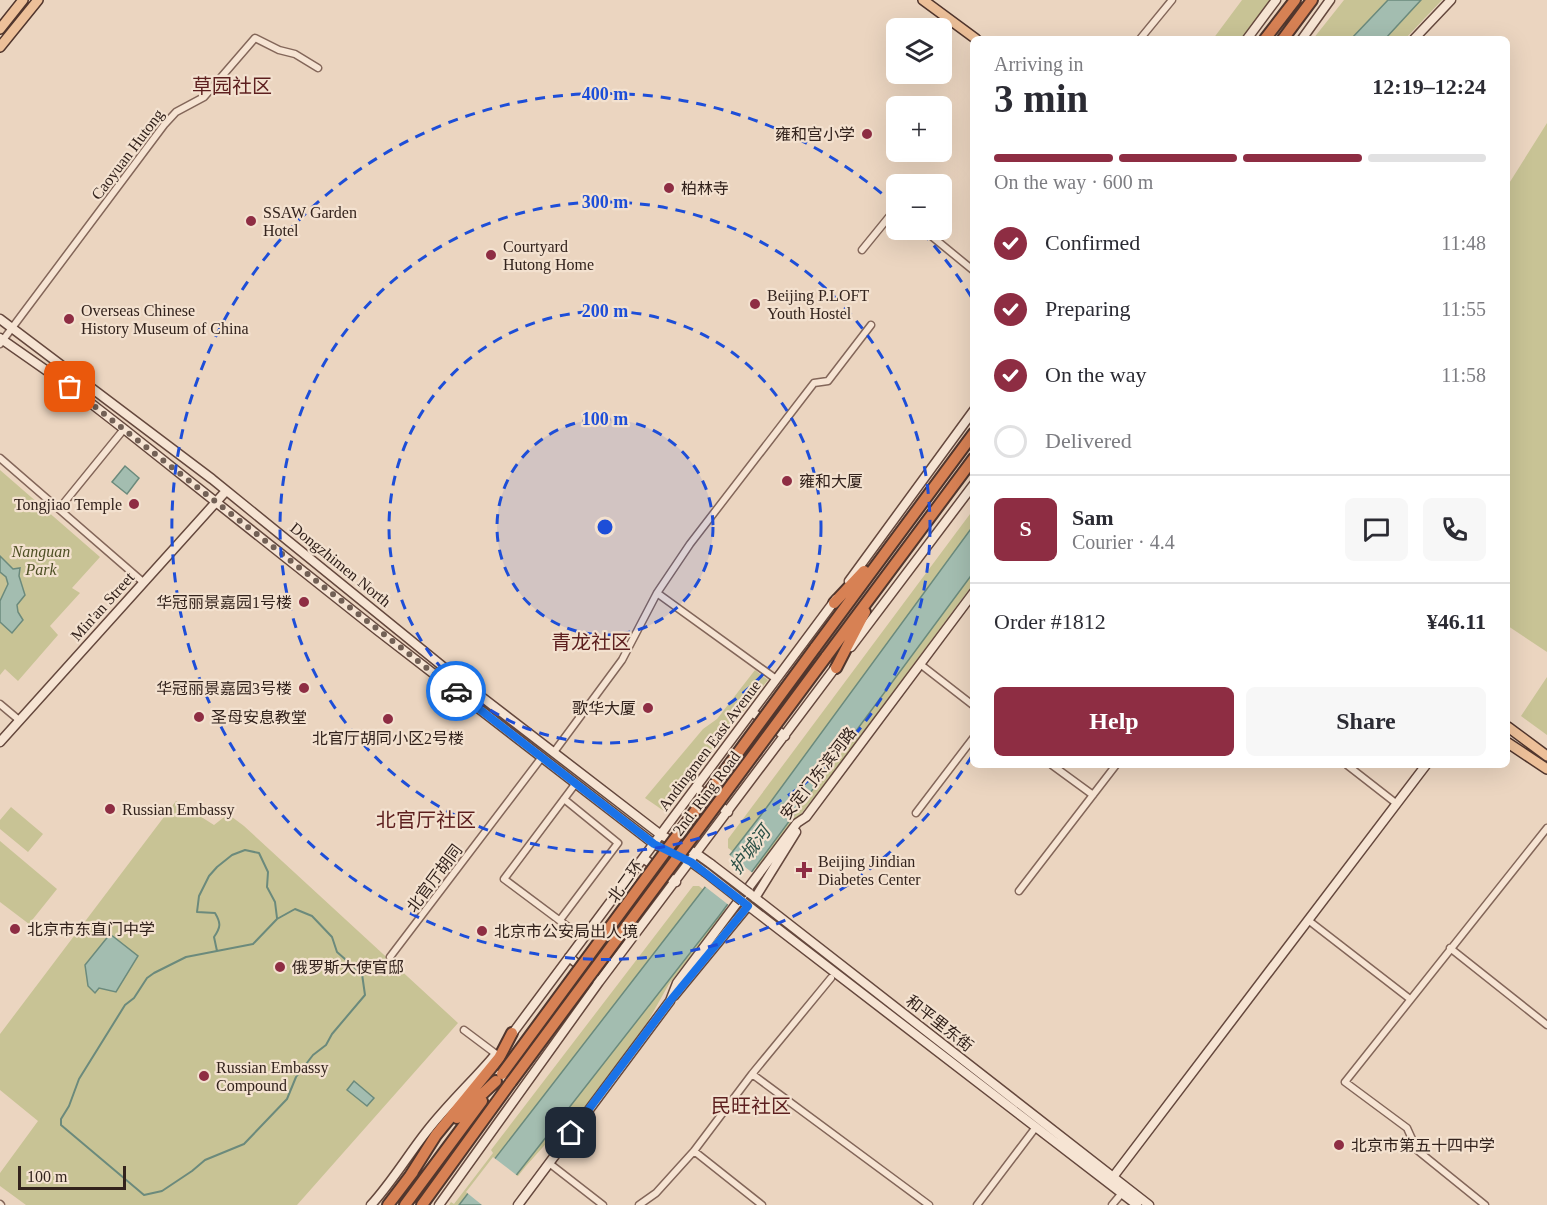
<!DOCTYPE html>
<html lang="en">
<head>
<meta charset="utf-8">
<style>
	body { margin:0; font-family:"Times New Roman","Noto Sans SC",serif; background:#f7f7f7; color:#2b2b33; height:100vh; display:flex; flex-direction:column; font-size:22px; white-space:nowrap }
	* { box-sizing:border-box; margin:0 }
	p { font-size:20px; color:#7c7c81 }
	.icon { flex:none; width:33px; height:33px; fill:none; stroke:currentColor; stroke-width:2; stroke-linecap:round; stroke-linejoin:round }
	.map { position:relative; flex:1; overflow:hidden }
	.sheet { position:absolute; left:970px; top:36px; width:540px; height:732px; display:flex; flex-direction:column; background:#fff; border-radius:9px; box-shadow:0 6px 24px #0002 }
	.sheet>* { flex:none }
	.buttons { position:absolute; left:886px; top:18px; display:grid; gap:12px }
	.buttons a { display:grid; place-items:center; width:66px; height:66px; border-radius:9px; background:#fff; box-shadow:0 6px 24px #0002; font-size:30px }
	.scale { position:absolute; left:18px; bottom:15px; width:108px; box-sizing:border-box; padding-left:6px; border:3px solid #33231d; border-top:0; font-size:16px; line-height:21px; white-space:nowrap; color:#33231d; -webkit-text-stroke:4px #f3e1cf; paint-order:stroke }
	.pin { position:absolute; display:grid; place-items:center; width:51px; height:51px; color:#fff; margin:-26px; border-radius:12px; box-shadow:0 3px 9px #0006 }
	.courier { position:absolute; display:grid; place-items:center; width:60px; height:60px; margin:-30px; border:4px solid #1a73e8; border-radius:50%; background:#fff; color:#222; box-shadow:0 2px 8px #0007 }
	.overview em { font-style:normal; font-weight:700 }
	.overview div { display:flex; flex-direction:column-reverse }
	.overview { display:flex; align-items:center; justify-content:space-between; height:102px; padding:0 24px }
	h1 { font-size:39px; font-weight:700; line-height:45px }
	.bar { display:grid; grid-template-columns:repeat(4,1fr); gap:9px 6px; align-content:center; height:72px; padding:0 24px }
	.bar i { height:8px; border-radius:4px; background:#e1e1e2 }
	.bar .on { background:#8e2d43 }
	.bar p { grid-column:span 4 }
	.line { display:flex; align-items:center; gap:15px; padding:0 24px; border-top:2px solid #e1e1e2 }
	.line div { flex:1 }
	.round { display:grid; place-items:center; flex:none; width:63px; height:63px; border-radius:9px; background:#f7f7f7 }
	ol { padding:0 24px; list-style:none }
	li { display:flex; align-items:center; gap:18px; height:66px }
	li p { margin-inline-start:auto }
	li .icon { padding:6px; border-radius:50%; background:#8e2d43; color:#fff; stroke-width:4 }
	li:last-child { color:#7c7c81 }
	li i { width:33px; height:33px; border:3px solid #e1e1e2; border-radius:50% }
	.action { display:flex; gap:12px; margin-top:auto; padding:12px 24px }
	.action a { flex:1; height:69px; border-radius:9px; background:#8e2d43; color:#fff; font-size:24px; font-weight:700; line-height:69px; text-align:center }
	.action a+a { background:#f7f7f7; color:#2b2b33 }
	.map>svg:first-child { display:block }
</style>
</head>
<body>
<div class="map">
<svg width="1547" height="1205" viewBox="0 0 1547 1205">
	<rect width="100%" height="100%" fill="#ebd5c0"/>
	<!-- green -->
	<path fill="#c8c395" d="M1242 0H1271L1242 39H1213Z
		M1344 0H1442L1405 39H1313Z
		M1547 123V652L1508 626V185Z
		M0 470 100 557 72 588 80 593 50 626 58 635 18 681 5 669 0 675Z
		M973 510V584L833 773 758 869 728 848V839Z
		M755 670 768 680 664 811 645 798 703 729 717 719Z
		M1547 677V735L1521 716Z
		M176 801 214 825 228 814 244 826 458 1023 297 1205H26L0 1186V1173L38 1121 0 1090V1034Z
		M11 807 43 834 28 852 0 829V820Z
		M0 841 57 889 29 924 0 902Z
		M693 886H699L727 910 669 984 647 1023 561 1139 551 1138 526 1166 495 1205H449L451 1202 454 1204 493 1153 491 1150Z"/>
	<!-- water -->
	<path fill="#a3bdb0" stroke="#6b8a7c" stroke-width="1.5" d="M1388 0H1421L1385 39H1351Z
		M125 466 139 478 127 494 112 482Z
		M973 526V573L719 916 493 1205H459L764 811Z
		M0 556 13 569 20 568 19 576 25 595 17 605 18 612 23 620 12 633 0 622V601L8 584 6 577 0 572Z
		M110 934 138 956 116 992 99 988 95 993 88 986 85 965Z
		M354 1081 374 1098 367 1106 347 1090Z"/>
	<!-- pier -->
	<path fill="#ebd5c0" d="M727 853 754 874 730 906 703 885Z
		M493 1157 519 1177 497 1205H482L466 1192Z"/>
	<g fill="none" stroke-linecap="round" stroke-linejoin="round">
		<!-- stream -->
		<path stroke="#6b8a7c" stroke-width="2" d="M295 909 312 916 332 937 337 952 362 974 365 995 332 1034 326 1045 313 1055 296 1077 287 1099 244 1144 205 1160 192 1171 162 1191 144 1195 61 1125V1119L69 1106 79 1079 125 1005 134 998 147 978 154 973 186 957 253 944 277 919Z
			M217 951 214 937C221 927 221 923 215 913L197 912 199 896 209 876 217 867 232 855 245 850 259 853 268 872 267 887 275 902 277 918"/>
		<defs>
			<path id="street" d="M1140 39 1172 0
				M924 230 974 271
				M862 250 897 207
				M0 344 164 125 176 112 204 97 255 38 279 50 295 54 318 68
				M0 458 143 582
				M59 509 124 429
				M657 593 776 679
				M920 664 974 706
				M0 704 19 720
				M554 752 622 660 657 593 690 544 814 383 828 381 871 325
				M1052 765 1093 795
				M1347 765 1397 804
				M576 783 504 879 583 938
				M916 813 974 737
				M1019 891 1116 765
				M560 920 618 843 564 799
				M1308 920 1410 999
				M1450 948 1547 1025
				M390 957 542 757
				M464 1030 496 1054
				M752 1074 929 1205
				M694 1151 762 1205
				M549 1163 603 1205
				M0 1204 1 1205
				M639 1205 656 1193 694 1151 752 1074 831 978
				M977 1205 1036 1127
				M1112 1205 1122 1193
				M1485 1205 1417 1150 1407 1128 1345 1082 1547 828"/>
			<path id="secondary" d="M1247 39 1276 0
				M1302 39 1330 0
				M1414 39 1451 0
				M0 319 212 479 457 678 661 835 697 854 711 864
				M0 338 70 387 124 429 377 630 654 844 691 862 705 872
				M849 581 974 410
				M851 647 974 484
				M752 712 785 736
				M0 742 226 491
				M696 787 728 812
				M643 858 676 882
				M749 893 1149 1205
				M755 898 796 832
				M742 901 1137 1205
				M569 957 599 982
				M674 996 748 906
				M509 1038 836 599
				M1113 1177 1426 765
				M371 1205C392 1182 408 1155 427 1131 448 1104 473 1081 495 1055
				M439 1205 599 982 838 664
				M518 1205 670 1001 677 983 797 823 806 817 974 592"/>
			<path id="primary" d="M923 0 976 39
				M0 29 23 0
				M0 47 38 0
				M1508 727 1547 756
				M1508 743 1547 769"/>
			<path id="highway" d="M1265 39 1295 0
				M1283 39 1312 0
				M834 603 864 571
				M815 648 974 433
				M826 657 974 458
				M836 668 865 612
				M457 1118 496 1081
				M410 1176 436 1135 499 1058 512 1033
				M388 1205 413 1172
				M405 1205 482 1101
				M422 1205 511 1082"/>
		</defs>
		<!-- street casing -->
		<use href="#street" stroke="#836659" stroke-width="9"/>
		<!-- secondary casing -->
		<use href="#secondary" stroke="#65483d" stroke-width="11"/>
		<!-- primary casing -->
		<use href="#primary" stroke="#51362d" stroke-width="12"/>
		<!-- highway casing -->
		<use href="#highway" stroke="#51362d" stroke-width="14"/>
		<!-- street -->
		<use href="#street" stroke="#f6e4d3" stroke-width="6"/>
		<!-- secondary -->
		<use href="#secondary" stroke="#f6e4d3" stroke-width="8"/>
		<!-- primary -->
		<use href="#primary" stroke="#edc099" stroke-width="9"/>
		<!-- highway -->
		<use href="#highway" stroke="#d78154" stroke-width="10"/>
		<defs>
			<path id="secondary-bridge" d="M711 864 749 893
				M705 872 742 901"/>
			<path id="highway-bridge" d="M502 1074 815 648
				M511 1082 826 657"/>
		</defs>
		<!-- secondary-bridge casing -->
		<use href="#secondary-bridge" stroke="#65483d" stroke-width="11" stroke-linecap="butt"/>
		<!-- highway-bridge casing -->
		<use href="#highway-bridge" stroke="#51362d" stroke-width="14" stroke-linecap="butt"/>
		<!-- secondary-bridge -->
		<use href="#secondary-bridge" stroke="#f6e4d3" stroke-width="8"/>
		<!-- highway-bridge -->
		<use href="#highway-bridge" stroke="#d78154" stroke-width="10"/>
	</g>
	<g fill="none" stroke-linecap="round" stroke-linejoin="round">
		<!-- done -->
		<path stroke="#736156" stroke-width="6" stroke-dasharray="0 10.8" d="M70 387 456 691"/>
		<!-- route -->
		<path stroke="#1a73e8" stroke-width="8" d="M456 691 654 844 691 862 748 906 670 1001 571 1133"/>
	</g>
	<!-- distance rings -->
	<circle cx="605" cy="527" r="108" fill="#1d4ed8" fill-opacity=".12"/>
	<g fill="none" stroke="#1d4ed8" stroke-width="3" stroke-dasharray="10 8">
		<circle cx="605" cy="527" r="108"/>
		<circle cx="605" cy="527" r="216"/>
		<circle cx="605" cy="527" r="325"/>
		<path d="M972 756A433 433 0 1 1 895 205M922 232A433 433 0 0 1 972 298"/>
	</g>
	<!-- markers -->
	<g fill="#8e2d43" stroke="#f3e1cf" stroke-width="2">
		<circle cx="867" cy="134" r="6"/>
		<circle cx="669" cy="188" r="6"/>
		<circle cx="251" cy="221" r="6"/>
		<circle cx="491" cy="255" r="6"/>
		<circle cx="755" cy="304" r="6"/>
		<circle cx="69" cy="319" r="6"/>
		<circle cx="787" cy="481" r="6"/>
		<circle cx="134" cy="504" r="6"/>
		<circle cx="304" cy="602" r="6"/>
		<circle cx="304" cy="688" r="6"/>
		<circle cx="648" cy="708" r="6"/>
		<circle cx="199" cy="717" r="6"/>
		<circle cx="388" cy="719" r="6"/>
		<circle cx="110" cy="809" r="6"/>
		<path d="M801 861h6v6h6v6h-6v6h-6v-6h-6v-6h6z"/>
		<circle cx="15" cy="929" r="6"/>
		<circle cx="482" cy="931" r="6"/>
		<circle cx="280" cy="967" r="6"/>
		<circle cx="204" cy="1076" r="6"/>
		<circle cx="1339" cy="1145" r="6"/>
	</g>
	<g text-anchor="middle" stroke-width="4.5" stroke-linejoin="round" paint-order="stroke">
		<!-- poi labels -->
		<g font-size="16" fill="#33231d" stroke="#f3e1cf" text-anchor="start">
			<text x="855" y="140" text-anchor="end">雍和宫小学</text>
			<text x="681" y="194">柏林寺</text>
			<text x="263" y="218">SSAW Garden<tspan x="263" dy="18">Hotel</tspan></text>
			<text x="503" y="252">Courtyard<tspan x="503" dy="18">Hutong Home</tspan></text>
			<text x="767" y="301">Beijing P.LOFT<tspan x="767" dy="18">Youth Hostel</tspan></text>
			<text x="81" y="316">Overseas Chinese<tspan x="81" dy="18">History Museum of China</tspan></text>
			<text x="799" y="487">雍和大厦</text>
			<text x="122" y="510" text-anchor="end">Tongjiao Temple</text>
			<text x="292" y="608" text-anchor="end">华冠丽景嘉园1号楼</text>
			<text x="292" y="694" text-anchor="end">华冠丽景嘉园3号楼</text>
			<text x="636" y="714" text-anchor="end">歌华大厦</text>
			<text x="211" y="723">圣母安息教堂</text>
			<text x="388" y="744" text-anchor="middle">北官厅胡同小区2号楼</text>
			<text x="122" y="815">Russian Embassy</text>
			<text x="818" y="867">Beijing Jindian<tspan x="818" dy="18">Diabetes Center</tspan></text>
			<text x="27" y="935">北京市东直门中学</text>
			<text x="494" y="937">北京市公安局出人境</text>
			<text x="292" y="973">俄罗斯大使官邸</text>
			<text x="216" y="1073">Russian Embassy<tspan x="216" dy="18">Compound</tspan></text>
			<text x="1351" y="1151">北京市第五十四中学</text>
		</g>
		<!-- street labels -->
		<g font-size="16" fill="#33231d" stroke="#f3e1cf">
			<text transform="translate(127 154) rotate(-53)" y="6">Caoyuan Hutong</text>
			<text transform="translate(341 564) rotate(39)" y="6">Dongzhimen North</text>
			<text transform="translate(102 606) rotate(-48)" y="6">Min'an Street</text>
			<text transform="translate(709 745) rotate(-53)" y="6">Andingmen East Avenue</text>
			<text transform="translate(818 773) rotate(-52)" y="6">安定门东滨河路</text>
			<text transform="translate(706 793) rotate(-53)" y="6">2nd. Ring Road</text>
			<text transform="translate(434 878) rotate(-53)" y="6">北官厅胡同</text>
			<text transform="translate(625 881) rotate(-54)" y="6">北二环</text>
			<text transform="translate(940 1023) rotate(38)" y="6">和平里东街</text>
		</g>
		<!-- park labels -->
		<g font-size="16" font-style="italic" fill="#4d4f24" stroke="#f3e1cf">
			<text x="41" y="557">Nanguan<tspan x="41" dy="18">Park</tspan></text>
		</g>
		<!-- water labels -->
		<g font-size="18" font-style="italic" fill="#2d5248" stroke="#f3e1cf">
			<text transform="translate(750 850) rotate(-53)" y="6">护城河</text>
		</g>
		<!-- quarter labels -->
		<g font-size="20" fill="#5d1f1f" stroke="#f3e1cf">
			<text x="232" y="93">草园社区</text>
			<text x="591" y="649">青龙社区</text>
			<text x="426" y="827">北官厅社区</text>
			<text x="751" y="1113">民旺社区</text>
		</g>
	</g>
	<circle cx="605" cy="527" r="9" fill="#1d4ed8" stroke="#f3e1cf" stroke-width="3"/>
	<g font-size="18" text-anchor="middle" font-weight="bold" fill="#1d4ed8" stroke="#f3e1cf" stroke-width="4.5" stroke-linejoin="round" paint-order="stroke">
		<text x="605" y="100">400 m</text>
		<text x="605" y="208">300 m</text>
		<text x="605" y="317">200 m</text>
		<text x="605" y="425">100 m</text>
	</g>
</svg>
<div class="buttons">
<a><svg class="icon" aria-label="layers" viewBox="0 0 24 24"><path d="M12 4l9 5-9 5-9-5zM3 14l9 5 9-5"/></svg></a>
<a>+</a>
<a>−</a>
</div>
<div class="scale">100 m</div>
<div class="pin" style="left:70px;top:387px;background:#ea580c"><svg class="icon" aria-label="bag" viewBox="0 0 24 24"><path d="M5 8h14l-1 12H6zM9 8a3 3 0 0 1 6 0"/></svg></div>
<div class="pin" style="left:571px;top:1133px;background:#1f2937"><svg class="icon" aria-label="home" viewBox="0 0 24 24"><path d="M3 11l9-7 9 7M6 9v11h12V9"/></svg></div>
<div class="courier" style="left:456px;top:691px"><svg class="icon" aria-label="car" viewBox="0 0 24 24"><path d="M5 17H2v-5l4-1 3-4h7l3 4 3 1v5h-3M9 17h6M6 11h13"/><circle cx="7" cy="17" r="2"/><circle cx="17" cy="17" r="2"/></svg></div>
<section class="sheet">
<div class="overview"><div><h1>3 min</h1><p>Arriving in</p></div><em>12:19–12:24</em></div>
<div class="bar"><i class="on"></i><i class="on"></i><i class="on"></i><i></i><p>On the way · 600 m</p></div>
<ol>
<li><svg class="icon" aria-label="check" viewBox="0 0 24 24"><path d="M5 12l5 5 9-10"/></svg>Confirmed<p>11:48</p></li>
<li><svg class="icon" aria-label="check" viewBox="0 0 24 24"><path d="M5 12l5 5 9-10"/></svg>Preparing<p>11:55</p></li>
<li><svg class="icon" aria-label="check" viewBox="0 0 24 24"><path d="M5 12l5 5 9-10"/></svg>On the way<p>11:58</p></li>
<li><i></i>Delivered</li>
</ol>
<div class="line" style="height:108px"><b class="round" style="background:#8e2d43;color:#fff">S</b><div><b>Sam</b><p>Courier · 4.4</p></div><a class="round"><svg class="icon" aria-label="chat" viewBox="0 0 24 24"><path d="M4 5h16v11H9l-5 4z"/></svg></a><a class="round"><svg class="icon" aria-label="phone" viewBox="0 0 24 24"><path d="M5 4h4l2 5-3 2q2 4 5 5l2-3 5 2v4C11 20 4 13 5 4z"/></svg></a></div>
<div class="line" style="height:78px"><div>Order #1812</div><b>¥46.11</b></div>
<div class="action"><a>Help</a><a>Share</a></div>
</section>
</div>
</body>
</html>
